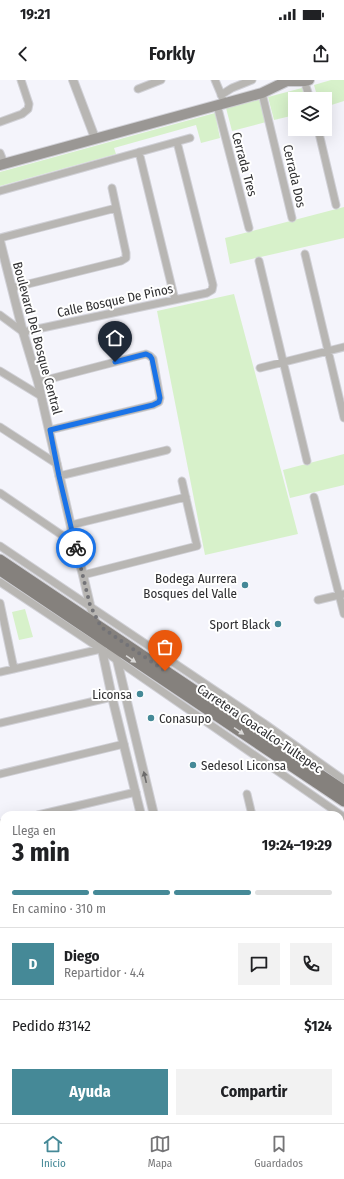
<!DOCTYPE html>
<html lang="es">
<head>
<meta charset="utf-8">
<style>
	body { margin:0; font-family:"Fira Sans Condensed",sans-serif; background:#f2f2f2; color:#202124; height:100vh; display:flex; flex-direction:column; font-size:15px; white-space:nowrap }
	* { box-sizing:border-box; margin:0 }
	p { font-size:13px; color:#757577 }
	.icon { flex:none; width:22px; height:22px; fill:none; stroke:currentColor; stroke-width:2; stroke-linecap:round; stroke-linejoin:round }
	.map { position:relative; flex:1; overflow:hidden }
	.side { position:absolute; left:0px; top:731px; width:344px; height:312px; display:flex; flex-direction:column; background:#fff; border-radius:12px 12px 0 0; box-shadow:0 4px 16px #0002 }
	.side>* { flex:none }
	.controls { position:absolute; left:288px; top:12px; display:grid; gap:8px }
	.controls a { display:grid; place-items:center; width:44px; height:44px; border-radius:0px; background:#fff; box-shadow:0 4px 16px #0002; font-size:20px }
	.pin { position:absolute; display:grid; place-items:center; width:34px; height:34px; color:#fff; margin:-41px -17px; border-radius:50% 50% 50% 0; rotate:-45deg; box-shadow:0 0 4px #0007 }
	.pin .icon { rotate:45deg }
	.courier { position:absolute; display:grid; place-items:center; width:40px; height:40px; margin:-20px; border:3px solid #1a73e8; border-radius:50%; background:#fff; color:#222; box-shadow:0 1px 5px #0007 }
	.summary em { font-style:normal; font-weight:700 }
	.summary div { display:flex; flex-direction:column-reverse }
	.summary { display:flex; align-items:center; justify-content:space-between; height:68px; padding:0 12px }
	h1 { font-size:26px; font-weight:700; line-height:30px }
	.bar { display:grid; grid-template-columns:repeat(4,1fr); gap:6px 4px; align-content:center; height:48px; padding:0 12px }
	.bar i { height:5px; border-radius:3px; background:#e0e0e0 }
	.bar .active { background:#458997 }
	.bar p { grid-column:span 4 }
	.line { display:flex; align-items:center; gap:10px; padding:0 12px; border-top:1px solid #e0e0e0 }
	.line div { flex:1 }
	.round { display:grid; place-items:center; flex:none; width:42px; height:42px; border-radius:0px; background:#f2f2f2 }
	.cta { display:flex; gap:8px; margin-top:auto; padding:8px 12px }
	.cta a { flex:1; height:46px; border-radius:0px; background:#458997; color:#fff; font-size:16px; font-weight:700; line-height:46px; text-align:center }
	.cta a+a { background:#f2f2f2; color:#202124 }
	.status { display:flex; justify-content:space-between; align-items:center; height:28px; padding:0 20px; background:#fff; direction:ltr }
	.status svg { height:11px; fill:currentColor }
	header { display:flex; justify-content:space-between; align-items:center; height:52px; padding:0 12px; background:#fff; font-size:18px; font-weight:700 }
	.tabs { display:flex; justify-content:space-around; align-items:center; height:56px; border-top:1px solid #e0e0e0; background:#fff; font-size:11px; color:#757577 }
	.tabs a { display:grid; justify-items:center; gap:2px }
	.tabs .active { color:#458997 }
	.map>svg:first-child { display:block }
</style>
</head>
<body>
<div class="status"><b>19:21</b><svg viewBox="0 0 49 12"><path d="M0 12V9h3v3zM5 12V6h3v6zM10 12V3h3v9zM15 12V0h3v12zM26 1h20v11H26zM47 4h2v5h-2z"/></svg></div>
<header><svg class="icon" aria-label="back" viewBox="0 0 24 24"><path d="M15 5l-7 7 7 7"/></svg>Forkly<svg class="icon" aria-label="share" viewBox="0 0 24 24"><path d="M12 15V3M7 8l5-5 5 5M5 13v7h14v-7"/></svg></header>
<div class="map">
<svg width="344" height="1043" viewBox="0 0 344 1043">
	<rect width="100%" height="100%" fill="#f4f4fb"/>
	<!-- green -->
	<path fill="#d7f1ca" d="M331 0H344V21L325 27V19H318L314 5Z
		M302 8 305 19H295V35L274 40 268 17Z
		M259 19 266 42 232 51 226 28Z
		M215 33 220 58 201 63 196 45 114 68 116 74 0 106V92Z
		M344 127V158L230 184 225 158Z
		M234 214 298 454 205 475 157 231Z
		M344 374V405L290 418 283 390Z
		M25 529 33 557 19 560 12 532Z"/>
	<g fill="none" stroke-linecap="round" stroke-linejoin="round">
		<!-- stream -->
		<path stroke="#7aa5a6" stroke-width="2" d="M333 1043 344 1039"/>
		<defs>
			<path id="minor" d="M215 0 223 19
				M304 0 310 19
				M138 9 161 0
				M262 13 292 138
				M221 15 232 8 252 0
				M217 25 249 148
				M0 42 22 34 28 29 29 24 21 0
				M318 49 336 125
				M139 72 175 220
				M0 73 4 83
				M0 111 190 58
				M0 158 116 128
				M305 174 344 338
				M259 181 307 381
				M12 208 121 181 126 178V173L112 108
				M0 235 23 252 207 213 212 210 213 205 177 62
				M260 288 344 267
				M0 291 41 316
				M38 302 146 274 150 276 153 279 160 318 159 322 153 325 50 350
				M0 347 57 384
				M59 396 167 370
				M0 413 75 464
				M314 417 344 534
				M71 445 186 417
				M0 466 265 644 344 700
				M83 495 197 466 182 401
				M0 502 101 569 344 737
				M318 520 344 514
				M0 523 14 589
				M0 592 101 569
				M0 643 112 617
				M0 694 124 664
				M247 714 252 735
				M38 735 136 712
				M0 744 4 743
				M0 798 4 797
				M340 814 344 813
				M340 878 344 894
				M0 940 4 957
				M340 967 344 966
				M24 1039 25 1043"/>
			<path id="tertiary" d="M73 0 95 58
				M0 161 23 252 38 302 75 464 83 495 90 525 97 546 112 617 141 735
				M109 564 117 580 154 735
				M211 1039 212 1043
				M226 1039 227 1043"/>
			<path id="secondary" d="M288 1H305L309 0
				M0 85 262 13 289 0"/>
			<path id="primary" d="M0 480 344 711
				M0 490 344 721"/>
		</defs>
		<!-- minor casing -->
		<use href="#minor" stroke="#d0d0d6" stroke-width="9"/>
		<!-- tertiary casing -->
		<use href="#tertiary" stroke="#d0d0d6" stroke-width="10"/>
		<!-- secondary casing -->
		<use href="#secondary" stroke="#d0d0d6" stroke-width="12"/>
		<!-- primary casing -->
		<use href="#primary" stroke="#d0d0d6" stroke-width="13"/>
		<!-- minor -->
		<use href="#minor" stroke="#b8b6b3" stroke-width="7"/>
		<!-- tertiary -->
		<use href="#tertiary" stroke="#b8b6b3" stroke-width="8"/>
		<!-- secondary -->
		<use href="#secondary" stroke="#9a9794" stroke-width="10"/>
		<!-- primary -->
		<use href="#primary" stroke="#85817d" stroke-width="11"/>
	</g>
	<!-- one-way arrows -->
	<defs><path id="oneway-solid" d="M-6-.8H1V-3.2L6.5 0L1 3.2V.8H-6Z"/></defs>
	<g fill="#dad9d8">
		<use href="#oneway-solid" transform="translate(131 579) rotate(34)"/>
		<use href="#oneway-solid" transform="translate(239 651) rotate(34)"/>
	</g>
	<use fill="#6c6b6b" href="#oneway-solid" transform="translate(145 697) rotate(-103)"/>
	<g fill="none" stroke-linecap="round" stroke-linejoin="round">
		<!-- done -->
		<path stroke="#737377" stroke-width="4" stroke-dasharray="0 7.2" d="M76 468 90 525 101 547 165 591"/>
		<!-- route -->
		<path stroke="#1a73e8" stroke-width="5" d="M76 468 59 396 50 350 153 325 159 322 160 318 152 279 150 276 146 274 115 282"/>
	</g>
	<!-- markers -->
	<g fill="#458997" stroke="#fff" stroke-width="1.5">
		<circle cx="245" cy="505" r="4"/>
		<circle cx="278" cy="544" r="4"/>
		<circle cx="140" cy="614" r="4"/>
		<circle cx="151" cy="638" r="4"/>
		<circle cx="193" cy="685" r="4"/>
	</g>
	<g text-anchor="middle" stroke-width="4" stroke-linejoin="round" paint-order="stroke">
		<!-- street labels -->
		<g font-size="13" fill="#2e2e30" stroke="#fff">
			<text transform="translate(245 84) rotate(75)" y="5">Cerrada Tres</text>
			<text transform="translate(295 96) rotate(77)" y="5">Cerrada Dos</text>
			<text transform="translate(115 220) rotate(-12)" y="5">Calle Bosque De Pinos</text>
			<text transform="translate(38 258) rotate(75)" y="5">Boulevard Del Bosque Central</text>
			<text transform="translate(260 648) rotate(34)" y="5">Carretera Coacalco-Tultepec</text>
		</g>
		<!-- poi labels -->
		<g font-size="13" fill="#2e2e30" stroke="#fff" text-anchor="end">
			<text x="237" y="503">Bodega Aurrera<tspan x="237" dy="15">Bosques del Valle</tspan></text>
			<text x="270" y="549">Sport Black</text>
			<text x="132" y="619">Liconsa</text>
			<text x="159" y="643" text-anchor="start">Conasupo</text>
			<text x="201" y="690" text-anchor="start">Sedesol Liconsa</text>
		</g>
	</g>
</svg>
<div class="controls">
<a><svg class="icon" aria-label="layers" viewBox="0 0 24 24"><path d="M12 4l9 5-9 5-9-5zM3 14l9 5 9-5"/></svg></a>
</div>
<div class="pin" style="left:165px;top:591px;background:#ea580c"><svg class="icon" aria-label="bag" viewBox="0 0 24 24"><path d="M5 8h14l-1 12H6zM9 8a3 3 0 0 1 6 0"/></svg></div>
<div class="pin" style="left:115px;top:282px;background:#1f2937"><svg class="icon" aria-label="home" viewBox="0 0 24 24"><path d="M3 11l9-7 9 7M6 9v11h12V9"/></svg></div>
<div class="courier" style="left:76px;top:468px"><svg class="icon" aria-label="bike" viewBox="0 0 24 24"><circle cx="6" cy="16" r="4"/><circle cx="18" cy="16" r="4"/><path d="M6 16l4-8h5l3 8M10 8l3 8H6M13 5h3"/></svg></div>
<section class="side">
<div class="summary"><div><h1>3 min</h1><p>Llega en</p></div><em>19:24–19:29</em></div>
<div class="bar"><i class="active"></i><i class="active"></i><i class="active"></i><i></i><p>En camino · 310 m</p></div>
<div class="line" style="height:72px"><b class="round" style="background:#458997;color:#fff">D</b><div><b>Diego</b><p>Repartidor · 4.4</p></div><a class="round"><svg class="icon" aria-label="chat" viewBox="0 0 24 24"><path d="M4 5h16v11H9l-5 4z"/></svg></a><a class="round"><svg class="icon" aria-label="phone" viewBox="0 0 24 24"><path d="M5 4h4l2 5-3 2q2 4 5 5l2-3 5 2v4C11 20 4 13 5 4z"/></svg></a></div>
<div class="line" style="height:52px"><div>Pedido #3142</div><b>$124</b></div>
<div class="cta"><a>Ayuda</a><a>Compartir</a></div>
</section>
</div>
<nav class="tabs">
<a class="active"><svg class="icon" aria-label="home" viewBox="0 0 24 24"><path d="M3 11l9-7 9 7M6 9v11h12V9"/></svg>Inicio</a>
<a><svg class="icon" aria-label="map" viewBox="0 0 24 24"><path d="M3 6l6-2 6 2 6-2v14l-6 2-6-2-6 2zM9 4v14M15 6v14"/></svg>Mapa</a>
<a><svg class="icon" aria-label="saved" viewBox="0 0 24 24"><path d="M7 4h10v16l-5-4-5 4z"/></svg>Guardados</a>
</nav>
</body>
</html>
